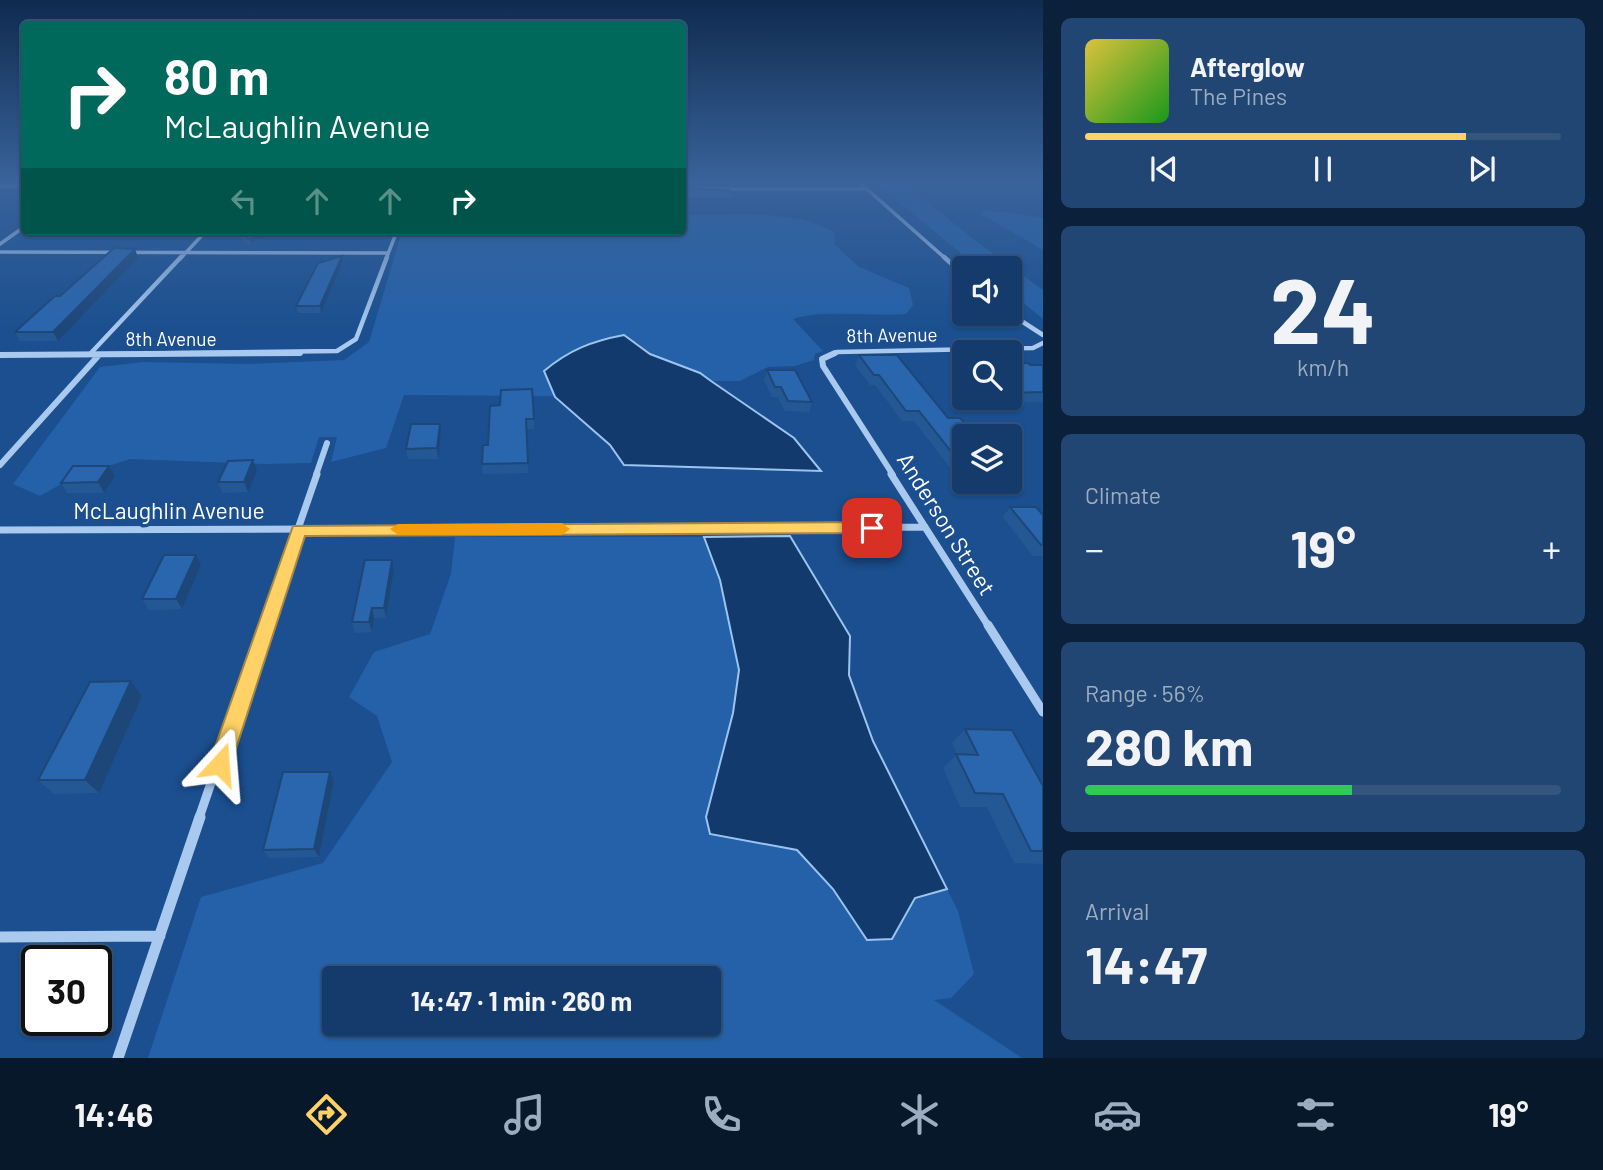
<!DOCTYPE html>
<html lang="en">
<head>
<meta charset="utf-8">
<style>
  :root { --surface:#143b6b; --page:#214673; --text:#f1f3f6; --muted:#9dadc1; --line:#33557e; --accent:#ffd166 }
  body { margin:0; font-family:Barlow,sans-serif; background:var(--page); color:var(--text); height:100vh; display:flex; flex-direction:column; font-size:26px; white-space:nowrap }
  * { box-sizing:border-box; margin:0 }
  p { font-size:23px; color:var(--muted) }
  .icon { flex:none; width:38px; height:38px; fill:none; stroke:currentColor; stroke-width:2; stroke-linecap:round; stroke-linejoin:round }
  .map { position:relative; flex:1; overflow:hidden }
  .panel { display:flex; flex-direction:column; gap:18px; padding:18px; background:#0b203b; width:560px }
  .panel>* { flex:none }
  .banner { position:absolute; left:21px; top:21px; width:665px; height:214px; border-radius:7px; box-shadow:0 2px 5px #0004,0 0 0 2px var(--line); background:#00695c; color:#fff; overflow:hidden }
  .controls { position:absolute; left:952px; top:256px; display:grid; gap:14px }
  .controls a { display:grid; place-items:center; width:70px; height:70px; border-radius:7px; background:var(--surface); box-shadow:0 2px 5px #0004,0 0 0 2px var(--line); font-size:35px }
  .speed { position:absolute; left:21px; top:945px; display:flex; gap:14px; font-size:35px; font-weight:700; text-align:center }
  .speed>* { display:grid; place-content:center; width:91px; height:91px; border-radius:50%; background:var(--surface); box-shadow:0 2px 5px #0004,0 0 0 2px var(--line); line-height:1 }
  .speed .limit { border:4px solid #111; border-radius:10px; background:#fff; color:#111 }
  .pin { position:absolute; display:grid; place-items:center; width:60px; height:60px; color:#fff; margin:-30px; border-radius:14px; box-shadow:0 4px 10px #0006 }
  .me { position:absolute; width:77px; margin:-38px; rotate:19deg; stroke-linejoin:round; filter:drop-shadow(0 0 5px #0008) }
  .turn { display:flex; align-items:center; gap:24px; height:147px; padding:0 28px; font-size:32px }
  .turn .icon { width:91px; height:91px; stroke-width:2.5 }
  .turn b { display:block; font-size:49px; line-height:60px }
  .lanes { display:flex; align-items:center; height:66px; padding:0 28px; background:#0003; justify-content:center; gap:35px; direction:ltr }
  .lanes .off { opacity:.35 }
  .big { font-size:52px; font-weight:700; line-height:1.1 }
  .panel .tile { flex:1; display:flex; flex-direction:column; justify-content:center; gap:10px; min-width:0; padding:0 24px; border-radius:10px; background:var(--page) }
  .panel .dial { align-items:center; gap:0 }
  .dial b { font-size:91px; line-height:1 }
  .song { display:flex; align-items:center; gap:21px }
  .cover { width:84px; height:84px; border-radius:10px; background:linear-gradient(135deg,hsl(50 70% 55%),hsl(120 70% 35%)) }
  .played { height:7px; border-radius:4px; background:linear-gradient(90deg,var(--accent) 80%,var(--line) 80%) }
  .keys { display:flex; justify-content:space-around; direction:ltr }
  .heat { display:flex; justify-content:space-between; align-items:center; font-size:38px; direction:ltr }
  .charge { height:10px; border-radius:5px; background:linear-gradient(90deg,#34c759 56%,var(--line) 0) }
  .trip { position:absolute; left:322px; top:966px; width:399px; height:70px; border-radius:7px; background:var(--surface); box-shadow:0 2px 5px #0004,0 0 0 2px var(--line); font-weight:700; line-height:70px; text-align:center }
  .menu { display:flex; height:112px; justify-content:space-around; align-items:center; background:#08182b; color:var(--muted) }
  .menu .icon { width:49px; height:49px }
  .menu .selected { color:var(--accent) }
  .menu b { font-size:32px; color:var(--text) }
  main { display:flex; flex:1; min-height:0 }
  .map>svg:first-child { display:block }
  .green { fill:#2461a8; fill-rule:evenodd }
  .water { fill:#123a6d; stroke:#9cc4f0; stroke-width:2 }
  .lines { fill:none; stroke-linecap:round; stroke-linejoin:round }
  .street-far5 { stroke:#a9c9ee; stroke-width:3.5 }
  .street-far4 { stroke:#a9c9ee; stroke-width:4.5 }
  .street-far3 { stroke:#a9c9ee; stroke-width:6 }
  .street-far2 { stroke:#a9c9ee; stroke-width:7 }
  .street-far1 { stroke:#a9c9ee; stroke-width:9 }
  .street { stroke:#a9c9ee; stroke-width:11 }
  .wall { fill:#245895 }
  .shaded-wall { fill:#1d4779 }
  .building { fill:#2a66ad; stroke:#1d4779; stroke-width:2 }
  .route { fill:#ffd166; stroke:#a68842; stroke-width:2 }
  .slow { fill:#f59e0b }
  .labels { text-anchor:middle; stroke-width:7; stroke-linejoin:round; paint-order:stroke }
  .far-street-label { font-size:19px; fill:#fff; stroke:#1b4f8f }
  .street-label { font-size:23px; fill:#fff; stroke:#1b4f8f }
</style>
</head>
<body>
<main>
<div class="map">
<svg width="1043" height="1058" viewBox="0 0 1043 1058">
  <rect width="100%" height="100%" fill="#1b4f8f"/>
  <!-- green -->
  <path class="green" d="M874 182H902L977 242 1043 290V319L1010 292V268H979Z
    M987 210 1043 218V250L981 214Z
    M683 215C728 217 795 208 834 232L835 245 859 267 909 288 913 305 906 314C872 317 823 309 793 319L823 351 815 354 814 360 795 366 768 367 740 381H711L700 373 650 354 636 342 544 371 554 396 404 395 386 448 331 462 337 437H319L311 463 264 464 130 459 72 478 40 496 13 484 100 367 143 362 250 364 344 360 369 342 402 231H682Z
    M455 537H704L720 580 739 670 733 713 722 751 710 834 797 850 832 889 892 939 915 898 947 889 958 911 974 974 951 998 934 1000 1022 1058H148L201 897 323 863 392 762 377 716 349 697 374 652 430 634 451 574ZM334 978H709V1024H334Z"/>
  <!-- water -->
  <path class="water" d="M624 335 650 354 700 373 711 381 794 438 821 471 624 465 610 445 555 397 544 371C569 350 592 341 624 335Z
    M790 536 850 636 849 675 873 741 947 889 915 898 892 939 867 940 833 889 797 850 710 834 706 817 733 713 739 670 720 580 704 537Z"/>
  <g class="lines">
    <!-- street-far5 -->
    <path class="street-far5" d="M859 182 946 259
      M0 186H24
      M682 189H867
      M0 244 24 227
      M0 252 387 253
      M180 259 206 231
      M386 259 397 231"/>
    <!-- street-far4 -->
    <path class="street-far4" d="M944 257 964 275
      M1009 313 1043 335
      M90 354 181 257
      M34 355 337 351 356 339 387 257
      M831 355 837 352 1033 348 1043 343"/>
    <!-- street-far3 -->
    <path class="street-far3" d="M835 353 822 359 823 366 893 475
      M0 355 300 353
      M0 465 99 355
      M316 475 327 443"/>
    <!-- street-far2 -->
    <path class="street-far2" d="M891 474 989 627
      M0 530 925 527
      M264 627 317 474"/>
    <!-- street-far1 -->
    <path class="street-far1" d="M988 625 1043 712
      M199 818 265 625"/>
    <!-- street -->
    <path class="street" d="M0 937 160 936
      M118 1058 200 817"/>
  </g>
  <!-- wall -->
  <path class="wall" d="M682 182H722V185H682Z
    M682 188 736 199 735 203H684L682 201Z
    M234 231H279L278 233 256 239 251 246 235 234Z
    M344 231H362L361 232H344Z
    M135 249 138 258 58 341H20L15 332 60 296Z
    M343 262 321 313H298L296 306Z
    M859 355 948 418 964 436V474H955L914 421H902L875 385H870L855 365Z
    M1010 363 1030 365H1043V402L988 403 982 397H1010Z
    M964 365V378L960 373Z
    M767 370 812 402 809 412 785 411 778 397H772L764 380Z
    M490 406 534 419V429H527L528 473 483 474 482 464 488 445Z
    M440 424 441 434 438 459H408L406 449Z
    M257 471 248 492 222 493 218 482Z
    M115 476 104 493H67L61 483Z
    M1010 507 1043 515V556H1033L1003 517Z
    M392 560 394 570 386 618H374L372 632 355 633 352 622Z
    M201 565 182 609 149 610 142 599Z
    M131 681 142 696 99 793 54 794 38 780Z
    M965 729 1043 786V864L1014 863 987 807H960L943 768 957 754 952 743Z
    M330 772 334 781 319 857 269 858 263 850Z"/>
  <!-- shaded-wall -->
  <path class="shaded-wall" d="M262 231H279L278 233 256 239 251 246 250 240 254 233Z
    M135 249 138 258 58 341 53 332Z
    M342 256 343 262 321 313 320 306Z
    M440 424 441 434 438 459 437 448Z
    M253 460 257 471 248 492 244 482Z
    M109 466 115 476 104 493 98 482Z
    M196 555 201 565 182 609 176 599Z
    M392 560 394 570 386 618 384 608Z
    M372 608 374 618 372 632 369 622Z
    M131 681 142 696 99 793 85 780Z
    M330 772 334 781 319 857 314 849Z"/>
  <!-- building -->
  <path class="building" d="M682 188 729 190 736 199H684L682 196Z
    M238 231H262L254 233 250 240Z
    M114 248 135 249 53 332H15L55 296H60Z
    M342 256 320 306H296L318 263Z
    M859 355H897L948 418H960L976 436H964V464H961L919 411H906L879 375H874Z
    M1010 363H1028L1030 365H1043V392L1010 393Z
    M767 370H795L812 402 788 401 781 387H775Z
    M532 389 534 419H526L528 463 482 464 483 445H488L490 406 500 405 501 390Z
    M411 424H440L437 448 406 449Z
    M253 460 244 482H218L228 461Z
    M73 466H109L98 482 61 483Z
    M1010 507H1036L1043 515V545H1041Z
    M164 555H196L176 599H142Z
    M365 560H392L384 608H372L369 622H352Z
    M131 681 85 780H38L90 682Z
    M965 729 1012 730 1043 786V851H1031L1003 794 975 793 956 754 978 755Z
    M283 772H330L314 849 263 850Z"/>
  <!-- sky -->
  <linearGradient id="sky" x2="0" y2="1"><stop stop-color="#0f2b4f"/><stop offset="0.55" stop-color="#39639b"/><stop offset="1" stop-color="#39639b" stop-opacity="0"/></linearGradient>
  <rect width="1043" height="330" fill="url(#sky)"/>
  <!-- route -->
  <path class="route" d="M872 522 879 528 872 533 305 536 231 764 228 771 220 774 213 771 209 764 293 526Z"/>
  <!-- slow -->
  <path class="slow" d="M562 523 570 529 562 535H398L390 529 398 524Z"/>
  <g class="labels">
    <!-- far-street labels -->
    <g class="far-street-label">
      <text transform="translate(892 335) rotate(-1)" y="7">8th Avenue</text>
      <text x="171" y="346">8th Avenue</text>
    </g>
    <!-- street labels -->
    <g class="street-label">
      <text x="169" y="519">McLaughlin Avenue</text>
      <text transform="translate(946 524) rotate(58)" y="8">Anderson Street</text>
    </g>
  </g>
</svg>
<div class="controls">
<a><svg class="icon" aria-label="sound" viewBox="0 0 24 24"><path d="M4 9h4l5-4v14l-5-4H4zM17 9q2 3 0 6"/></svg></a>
<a><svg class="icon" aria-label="search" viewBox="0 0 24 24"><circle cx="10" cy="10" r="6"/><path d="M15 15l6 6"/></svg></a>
<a><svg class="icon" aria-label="layers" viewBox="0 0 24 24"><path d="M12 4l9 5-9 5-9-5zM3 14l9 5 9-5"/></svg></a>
</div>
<div class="speed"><div class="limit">30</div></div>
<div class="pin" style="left:872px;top:528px;background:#d93025"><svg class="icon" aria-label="arrive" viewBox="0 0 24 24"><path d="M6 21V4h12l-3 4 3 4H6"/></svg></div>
<svg class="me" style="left:220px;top:764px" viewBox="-20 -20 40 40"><path d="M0-17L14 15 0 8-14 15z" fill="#ffd166" stroke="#fff" stroke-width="4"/></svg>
<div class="trip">14:47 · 1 min · 260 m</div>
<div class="banner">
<div class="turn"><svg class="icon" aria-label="right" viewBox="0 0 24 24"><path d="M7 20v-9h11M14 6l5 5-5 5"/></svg><div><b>80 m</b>McLaughlin Avenue</div></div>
<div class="lanes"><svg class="icon off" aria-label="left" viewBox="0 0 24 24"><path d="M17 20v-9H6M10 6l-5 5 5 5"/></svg><svg class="icon off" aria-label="ahead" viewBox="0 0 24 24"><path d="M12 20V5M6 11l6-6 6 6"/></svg><svg class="icon off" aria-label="ahead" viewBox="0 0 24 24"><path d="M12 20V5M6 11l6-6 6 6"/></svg><svg class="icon" aria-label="right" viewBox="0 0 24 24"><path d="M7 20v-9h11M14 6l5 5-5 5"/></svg></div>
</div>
</div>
<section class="panel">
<div class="tile">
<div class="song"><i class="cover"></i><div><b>Afterglow</b><p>The Pines</p></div></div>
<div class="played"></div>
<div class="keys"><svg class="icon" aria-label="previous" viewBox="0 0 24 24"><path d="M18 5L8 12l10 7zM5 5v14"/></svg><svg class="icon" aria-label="pause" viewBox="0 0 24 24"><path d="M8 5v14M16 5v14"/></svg><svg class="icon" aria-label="next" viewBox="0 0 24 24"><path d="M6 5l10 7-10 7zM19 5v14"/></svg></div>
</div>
<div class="tile dial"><b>24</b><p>km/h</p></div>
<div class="tile"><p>Climate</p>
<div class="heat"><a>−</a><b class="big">19°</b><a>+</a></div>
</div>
<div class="tile"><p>Range · 56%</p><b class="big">280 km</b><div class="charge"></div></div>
<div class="tile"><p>Arrival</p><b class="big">14:47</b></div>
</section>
</main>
<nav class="menu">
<b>14:46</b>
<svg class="icon selected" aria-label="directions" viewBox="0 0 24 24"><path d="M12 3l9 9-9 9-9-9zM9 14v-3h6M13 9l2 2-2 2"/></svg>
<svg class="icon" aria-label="music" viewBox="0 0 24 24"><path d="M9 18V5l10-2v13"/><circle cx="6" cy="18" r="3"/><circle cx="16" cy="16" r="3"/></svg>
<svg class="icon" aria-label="phone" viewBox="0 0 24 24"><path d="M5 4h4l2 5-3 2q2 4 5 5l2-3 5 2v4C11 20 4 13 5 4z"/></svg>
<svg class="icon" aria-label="climate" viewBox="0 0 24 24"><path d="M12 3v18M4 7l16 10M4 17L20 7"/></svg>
<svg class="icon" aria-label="car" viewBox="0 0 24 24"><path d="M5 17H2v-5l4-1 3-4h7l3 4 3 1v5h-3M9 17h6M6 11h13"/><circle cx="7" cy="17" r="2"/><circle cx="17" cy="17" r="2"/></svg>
<svg class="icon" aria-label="filters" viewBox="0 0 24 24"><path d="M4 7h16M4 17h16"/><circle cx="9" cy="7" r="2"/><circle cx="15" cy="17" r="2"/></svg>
<b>19°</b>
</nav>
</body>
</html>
